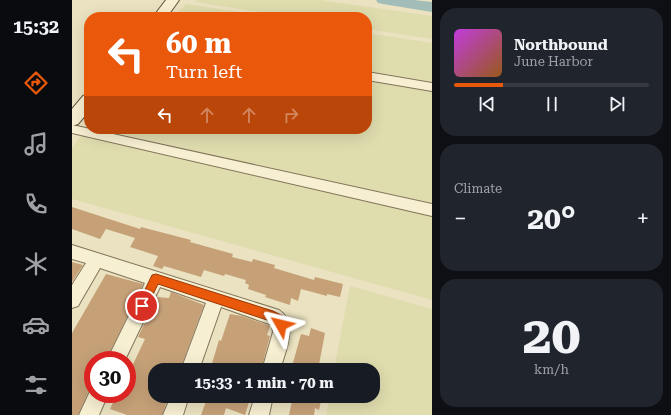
<!DOCTYPE html>
<html lang="en">
<head>
<meta charset="utf-8">
<style>
  :root { --surface:#171b24; --page:#20242c; --text:#f1f3f6; --muted:#9ea1a6; --line:#363941; --accent:#ea580c }
  body { margin:0; font-family:"Roboto Serif",serif; background:var(--page); color:var(--text); height:100vh; display:flex; flex-direction:column; font-size:15px; white-space:nowrap }
  * { box-sizing:border-box; margin:0 }
  p { font-size:13px; color:var(--muted) }
  .icon { flex:none; width:22px; height:22px; fill:none; stroke:currentColor; stroke-width:2; stroke-linecap:round; stroke-linejoin:round }
  .map { position:relative; flex:1; overflow:hidden }
  .side { display:flex; flex-direction:column; gap:8px; padding:8px; background:#0d0f14; width:239px }
  .side>* { flex:none }
  .banner { position:absolute; left:12px; top:12px; width:288px; height:122px; border-radius:16px; box-shadow:0 4px 16px #0002; background:#ea580c; color:#fff; overflow:hidden }
  .speed { position:absolute; left:12px; top:351px; display:flex; gap:8px; font-size:20px; font-weight:700; text-align:center }
  .speed>* { display:grid; place-content:center; width:52px; height:52px; border-radius:50%; background:var(--surface); box-shadow:0 4px 16px #0002; line-height:1 }
  .speed .limit { border:6px solid #d22; background:#fff; color:#111 }
  .pin { position:absolute; display:grid; place-items:center; width:34px; height:34px; color:#fff; margin:-17px; border:2px solid #fff; border-radius:50%; box-shadow:0 1px 4px #0007 }
  .me { position:absolute; width:44px; margin:-22px; rotate:307deg; stroke-linejoin:round; filter:drop-shadow(0 0 3px #0008) }
  .turn { display:flex; align-items:center; gap:14px; height:84px; padding:0 16px; font-size:18px }
  .turn .icon { width:52px; height:52px; stroke-width:2.5 }
  .turn b { display:block; font-size:28px; line-height:34px }
  .lanes { display:flex; align-items:center; height:38px; padding:0 16px; background:#0003; justify-content:center; gap:20px; direction:ltr }
  .lanes .off { opacity:.35 }
  .big { font-size:30px; font-weight:700; line-height:1.1 }
  .side .widget { flex:1; display:flex; flex-direction:column; justify-content:center; gap:6px; min-width:0; padding:0 14px; border-radius:16px; background:var(--page) }
  .side .dial { align-items:center; gap:0 }
  .dial b { font-size:52px; line-height:1 }
  .song { display:flex; align-items:center; gap:12px }
  .cover { width:48px; height:48px; border-radius:6px; background:linear-gradient(135deg,hsl(290 70% 55%),hsl(30 70% 35%)) }
  .played { height:4px; border-radius:2px; background:linear-gradient(90deg,var(--accent) 25%,var(--line) 25%) }
  .keys { display:flex; justify-content:space-around; direction:ltr }
  .heat { display:flex; justify-content:space-between; align-items:center; font-size:22px; direction:ltr }
  .trip { position:absolute; left:76px; top:363px; width:232px; height:40px; border-radius:16px; background:var(--surface); box-shadow:0 4px 16px #0002; font-weight:700; line-height:40px; text-align:center }
  main { display:flex; flex:1; min-height:0 }
  .tabs { display:flex; flex-direction:column; width:72px; justify-content:space-around; align-items:center; background:#090b0e; color:var(--muted) }
  .tabs .icon { width:28px; height:28px }
  .tabs .active { color:var(--accent) }
  .tabs b { font-size:18px; color:var(--text) }
  .map>svg:first-child { display:block }
  .farmland { fill:#dfdcae }
  .lines { fill:none; stroke-linecap:round; stroke-linejoin:round }
  .river { fill:#a2bcb8; fill-rule:evenodd }
  .building { fill:#c6a178 }
  .street-casing { stroke:#827359; stroke-width:2 }
  .secondary-casing { stroke:#63543c; stroke-width:2 }
  .street { fill:#f6efd2; fill-rule:evenodd }
  .secondary { fill:#f6efd2; fill-rule:evenodd }
  .route { fill:#ea580c; stroke:#983908 }
</style>
</head>
<body>
<main>
<nav class="tabs">
<b>15:32</b>
<svg class="icon active" aria-label="directions" viewBox="0 0 24 24"><path d="M12 3l9 9-9 9-9-9zM9 14v-3h6M13 9l2 2-2 2"/></svg>
<svg class="icon" aria-label="music" viewBox="0 0 24 24"><path d="M9 18V5l10-2v13"/><circle cx="6" cy="18" r="3"/><circle cx="16" cy="16" r="3"/></svg>
<svg class="icon" aria-label="phone" viewBox="0 0 24 24"><path d="M5 4h4l2 5-3 2q2 4 5 5l2-3 5 2v4C11 20 4 13 5 4z"/></svg>
<svg class="icon" aria-label="climate" viewBox="0 0 24 24"><path d="M12 3v18M4 7l16 10M4 17L20 7"/></svg>
<svg class="icon" aria-label="car" viewBox="0 0 24 24"><path d="M5 17H2v-5l4-1 3-4h7l3 4 3 1v5h-3M9 17h6M6 11h13"/><circle cx="7" cy="17" r="2"/><circle cx="17" cy="17" r="2"/></svg>
<svg class="icon" aria-label="filters" viewBox="0 0 24 24"><path d="M4 7h16M4 17h16"/><circle cx="9" cy="7" r="2"/><circle cx="15" cy="17" r="2"/></svg>
</nav>
<div class="map">
<svg width="360" height="415" viewBox="0 0 360 415">
  <rect width="100%" height="100%" fill="#eae2c0"/>
  <!-- farmland -->
  <path class="farmland" d="M125 0H248L360 16V39L295 29V17H219L124 2Z
    M114 4 198 17H102Z
    M295 33 360 43V82L295 71Z
    M295 79 360 91V204L26 129H295Z
    M10 134 360 214V300L0 199V148Z
    M278 286 360 309V415H254L258 396H301V370H262Z"/>
  <g class="lines">
    <!-- river -->
    <path class="river" d="M304 0H342L360 2V12L311 4 306 3Z"/>
  </g>
  <!-- building -->
  <path class="building" d="M0 207 68 229 69 227 119 240 118 242 161 254 160 257 180 262 181 259 203 265 202 268 242 280 243 277 271 284 268 297 255 294V296L229 289 226 301 219 298 218 305 193 297 194 295 176 289 177 285 173 283 174 280 153 274 152 276 132 270 129 277 92 266 90 269 81 266 86 256 58 247 63 238 34 229 28 239 0 229Z
    M0 262 11 265 0 282Z
    M34 274 71 284 34 360H21V386H19L6 415H0V333Z
    M99 292 132 305 108 370H83V396H97L90 415H55L38 409 43 398 45 399 47 394H55V377L73 339 66 337 85 297 97 298Z
    M158 314 170 316 198 326 195 335 198 336 189 370H138L147 340 149 341Z
    M239 328 253 333 246 370H219L229 334 237 336Z
    M136 396H179L173 415 154 408 152 415H129Z
    M221 396H250L247 410 243 408 242 415H217Z"/>
  <g class="lines">
    <defs>
      <path id="street" d="M295 72 360 83V91L295 80Z
        M0 125 360 204V216L0 133Z
        M0 245 207 310C227 323 213 352 208 370H190L201 332 200 325 149 307 127 370H109L134 303 88 287 53 360H35L73 283 28 268 6 306 0 308V285L14 263 0 259Z
        M20 387 21 394H36L27 415H7Z
        M99 396H117L111 415H91Z
        M183 396H201L197 415H177Z"/>
      <path id="secondary" d="M94 0H107L95 17H81Z
        M17 94V111L6 124 0 126V109L11 96Z"/>
    </defs>
    <!-- street casing -->
    <use href="#street" class="street-casing"/>
    <!-- secondary casing -->
    <use href="#secondary" class="secondary-casing"/>
    <!-- street -->
    <use href="#street" class="street"/>
    <!-- secondary -->
    <use href="#secondary" class="secondary"/>
  </g>
  <!-- route -->
  <path class="route" d="M84 274 201 311 211 316 214 325 213 329 209 331 205 329 203 323 198 321 86 284 74 309 70 311 67 309 65 306 67 302 80 275Z"/>
</svg>
<div class="speed"><div class="limit">30</div></div>
<div class="pin" style="left:70px;top:306px;background:#d93025"><svg class="icon" aria-label="arrive" viewBox="0 0 24 24"><path d="M6 21V4h12l-3 4 3 4H6"/></svg></div>
<svg class="me" style="left:209px;top:325px" viewBox="-20 -20 40 40"><path d="M0-17L14 15 0 8-14 15z" fill="#ea580c" stroke="#fff" stroke-width="4"/></svg>
<div class="trip">15:33 · 1 min · 70 m</div>
<div class="banner">
<div class="turn"><svg class="icon" aria-label="left" viewBox="0 0 24 24"><path d="M17 20v-9H6M10 6l-5 5 5 5"/></svg><div><b>60 m</b>Turn left</div></div>
<div class="lanes"><svg class="icon" aria-label="left" viewBox="0 0 24 24"><path d="M17 20v-9H6M10 6l-5 5 5 5"/></svg><svg class="icon off" aria-label="ahead" viewBox="0 0 24 24"><path d="M12 20V5M6 11l6-6 6 6"/></svg><svg class="icon off" aria-label="ahead" viewBox="0 0 24 24"><path d="M12 20V5M6 11l6-6 6 6"/></svg><svg class="icon off" aria-label="right" viewBox="0 0 24 24"><path d="M7 20v-9h11M14 6l5 5-5 5"/></svg></div>
</div>
</div>
<section class="side">
<div class="widget">
<div class="song"><i class="cover"></i><div><b>Northbound</b><p>June Harbor</p></div></div>
<div class="played"></div>
<div class="keys"><svg class="icon" aria-label="previous" viewBox="0 0 24 24"><path d="M18 5L8 12l10 7zM5 5v14"/></svg><svg class="icon" aria-label="pause" viewBox="0 0 24 24"><path d="M8 5v14M16 5v14"/></svg><svg class="icon" aria-label="next" viewBox="0 0 24 24"><path d="M6 5l10 7-10 7zM19 5v14"/></svg></div>
</div>
<div class="widget"><p>Climate</p>
<div class="heat"><a>−</a><b class="big">20°</b><a>+</a></div>
</div>
<div class="widget dial"><b>20</b><p>km/h</p></div>
</section>
</main>
</body>
</html>
